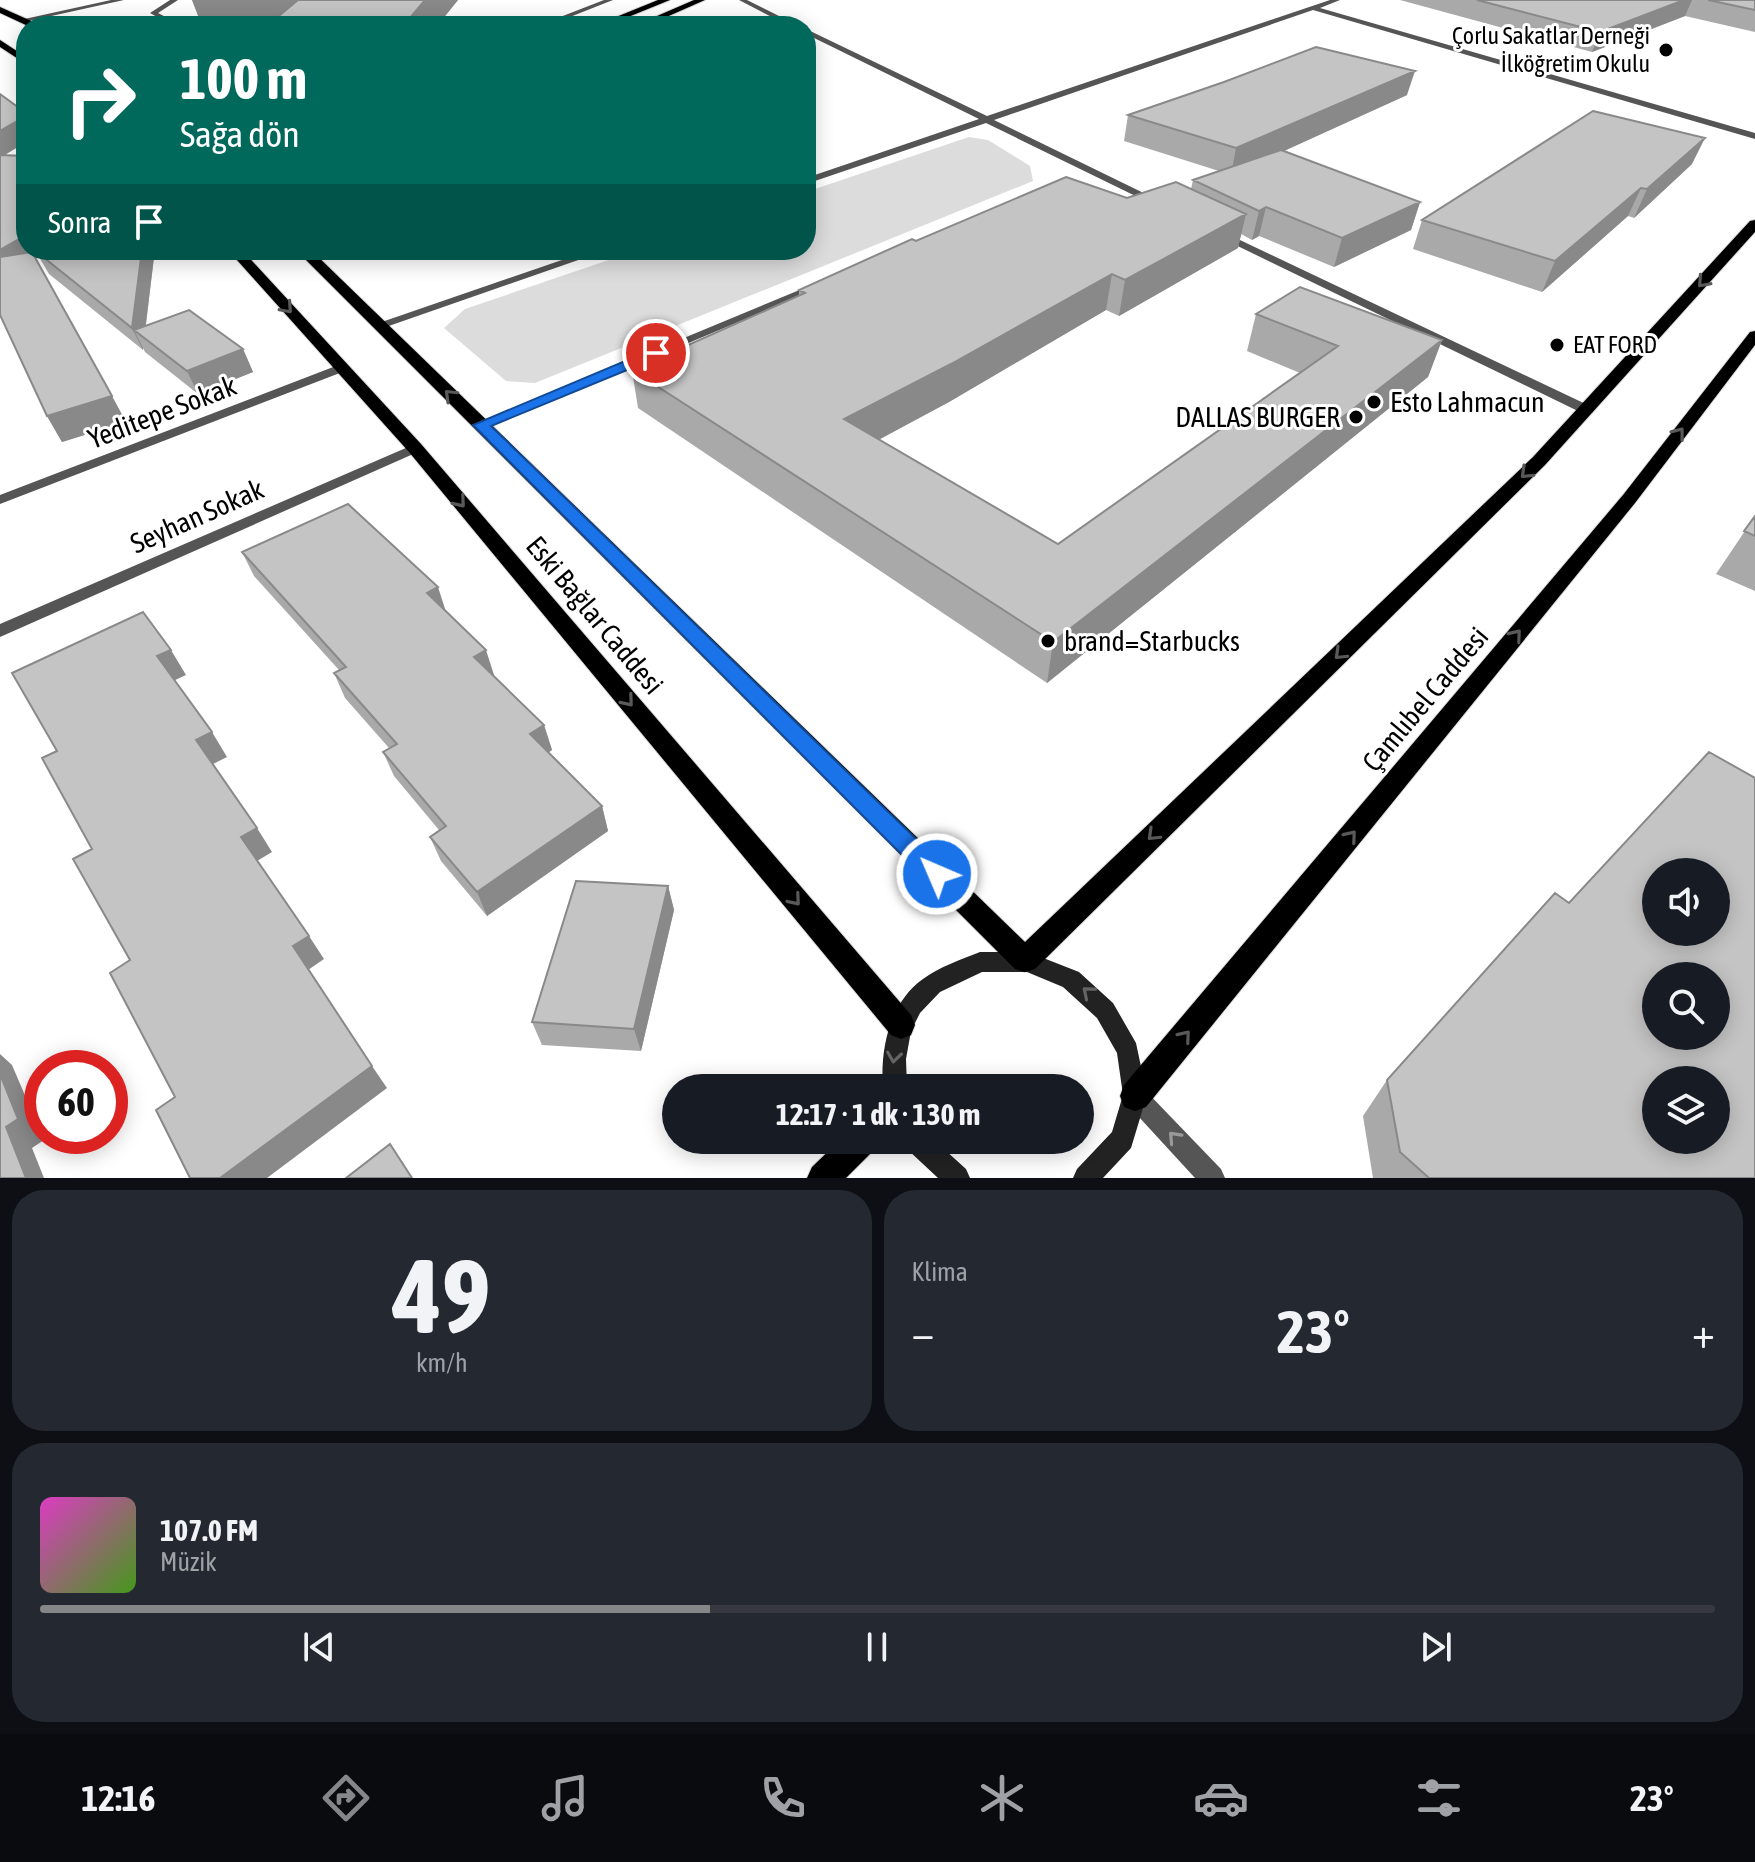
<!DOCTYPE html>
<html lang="tr">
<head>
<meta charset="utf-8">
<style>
  :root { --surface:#171b24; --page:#242831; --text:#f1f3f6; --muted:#9ea1a6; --line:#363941; --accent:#858687 }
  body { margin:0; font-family:"Asap Condensed",sans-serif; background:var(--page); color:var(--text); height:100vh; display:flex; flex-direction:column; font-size:30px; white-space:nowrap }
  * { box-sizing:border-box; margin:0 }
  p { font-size:26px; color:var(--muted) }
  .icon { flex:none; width:44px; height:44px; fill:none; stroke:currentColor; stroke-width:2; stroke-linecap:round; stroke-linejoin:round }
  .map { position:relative; height:1178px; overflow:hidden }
  .panel { display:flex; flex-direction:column; gap:12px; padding:12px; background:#0d0f14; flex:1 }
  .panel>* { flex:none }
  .hud { position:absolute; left:16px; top:16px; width:800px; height:244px; border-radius:32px; box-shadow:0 4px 20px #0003; background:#00695c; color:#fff; overflow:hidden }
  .controls { position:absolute; left:1642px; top:858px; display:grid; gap:16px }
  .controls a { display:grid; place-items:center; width:88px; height:88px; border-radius:50%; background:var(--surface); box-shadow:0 4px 20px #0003; font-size:40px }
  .speed { position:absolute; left:24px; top:1050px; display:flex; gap:16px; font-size:40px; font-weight:700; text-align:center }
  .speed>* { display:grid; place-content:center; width:104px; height:104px; border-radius:50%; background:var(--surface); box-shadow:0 4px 20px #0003; line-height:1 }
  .speed .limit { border:12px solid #d22; background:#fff; color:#111 }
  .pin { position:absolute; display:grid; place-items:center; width:68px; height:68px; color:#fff; margin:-34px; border:4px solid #fff; border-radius:50%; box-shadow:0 2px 8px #0007 }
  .me { position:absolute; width:88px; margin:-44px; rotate:315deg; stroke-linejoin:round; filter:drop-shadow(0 0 6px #0008) }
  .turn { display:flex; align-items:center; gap:28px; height:168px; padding:0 32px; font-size:36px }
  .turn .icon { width:104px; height:104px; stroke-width:2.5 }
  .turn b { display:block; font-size:56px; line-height:68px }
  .then { display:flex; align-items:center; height:76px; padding:0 32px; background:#0003; gap:16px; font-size:30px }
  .big { font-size:60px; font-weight:700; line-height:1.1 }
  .panel .tile { flex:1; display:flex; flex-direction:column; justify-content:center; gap:12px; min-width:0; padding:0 28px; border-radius:32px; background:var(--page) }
  .panel .dial { align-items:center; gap:0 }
  .dial b { font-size:104px; line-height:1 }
  .song { display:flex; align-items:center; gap:24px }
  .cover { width:96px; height:96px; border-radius:12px; background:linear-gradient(135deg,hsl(310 70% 55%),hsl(100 70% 35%)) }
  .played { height:8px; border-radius:4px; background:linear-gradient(90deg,var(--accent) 40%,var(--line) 40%) }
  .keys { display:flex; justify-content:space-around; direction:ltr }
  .heat { display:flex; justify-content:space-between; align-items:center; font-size:44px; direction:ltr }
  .panel .tiles { flex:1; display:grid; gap:12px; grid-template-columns:1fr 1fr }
  .tile:last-child { grid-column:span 2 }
  .trip { position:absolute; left:662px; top:1074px; width:432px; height:80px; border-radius:40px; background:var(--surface); box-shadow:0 4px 20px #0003; font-weight:700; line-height:80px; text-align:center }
  .tabs { display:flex; height:128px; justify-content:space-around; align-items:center; background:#090b0e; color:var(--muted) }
  .tabs .icon { width:56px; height:56px }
  .tabs .active { color:var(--accent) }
  .tabs b { font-size:36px; color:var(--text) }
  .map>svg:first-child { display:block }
  .green { fill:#dcdcdc }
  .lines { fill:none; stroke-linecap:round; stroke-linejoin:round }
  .primary-casing { stroke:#dbdbdb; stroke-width:2 }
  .minor { fill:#555; fill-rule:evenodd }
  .tertiary { fill:#555; fill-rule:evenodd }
  .secondary { fill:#222; fill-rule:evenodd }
  .primary { fill:#000; fill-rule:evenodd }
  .wall { fill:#a9a9a9 }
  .shaded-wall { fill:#898989 }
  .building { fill:#c4c4c4; stroke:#898989; stroke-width:2; fill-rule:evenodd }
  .oneway { stroke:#595959 }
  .oneway2 { stroke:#646464 }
  .oneway3 { stroke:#999 }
  .route { fill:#1a73e8; stroke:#114b97; stroke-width:2 }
  .poi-dot { fill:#000; stroke:#fff; stroke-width:3 }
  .labels { text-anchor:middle; stroke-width:6; stroke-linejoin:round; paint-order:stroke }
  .far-poi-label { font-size:24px; fill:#000; stroke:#fff; text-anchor:end }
  .poi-label { font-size:28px; fill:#000; stroke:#fff; text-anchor:start }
  .street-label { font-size:28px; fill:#000; stroke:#fff }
</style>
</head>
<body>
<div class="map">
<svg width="1755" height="1178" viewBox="0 0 1755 1178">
  <rect width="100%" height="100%" fill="#fff"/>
  <!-- green -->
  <path class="green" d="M969 137 988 140 1030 166 1033 181 535 383 506 381 444 328 465 309 638 250H806V192Z"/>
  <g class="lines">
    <defs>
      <path id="primary" d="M658 0H670L606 26H594Z
        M694 0H705L646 26H634Z
        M0 7 38 24 39 26H28L0 13Z
        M0 40 26 57V64L0 47Z
        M1755 220V232L1545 465 1035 969 1025 972 1015 969 296 250H311L1025 942 1533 457 1750 221Z
        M228 250H242L421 444 911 1015 915 1025 911 1035 901 1039 891 1035 409 452Z
        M1755 331V345L1635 503 1146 1107 1135 1111 1124 1107 1120 1096 1124 1085 1623 495 1750 332Z
        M840 1140H877L873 1151 846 1178H807L812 1167Z"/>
    </defs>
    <!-- primary casing -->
    <use href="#primary" class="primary-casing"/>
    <!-- minor -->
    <path class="minor" d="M111 0H124L24 22 20 20Z
      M170 0H178L158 13 183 26H173L150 13Z
      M604 0H613L547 26H537Z
      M739 0H747L799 26H789Z
      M1330 0H1340L1320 8 1755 133V139L1313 10 994 120 1160 201V205H1154L986 123 806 184V178L979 119 806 34V29L987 116Z
      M1221 231 1592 407 1594 410 1592 413H1582L1217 236 1216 234Z
      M591 250H607L383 328H375L373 325Z
      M814 284 824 286 486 428 481 429 474 425Z
      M341 364 347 368 345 371 0 504V495Z
      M415 444 422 448 420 451 0 637V624Z"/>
    <!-- tertiary -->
    <path class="tertiary" d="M1135 1084 1143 1088 1221 1169 1225 1178H1195L1127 1104 1123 1096 1127 1088Z"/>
    <!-- secondary -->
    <path class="secondary" d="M980 952H1028L1079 972 1113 1003 1136 1043 1147 1095 1131 1148 1103 1178H1073L1077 1169 1112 1132 1123 1095 1117 1053 1097 1018 1063 987 1027 972H982L940 992 920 1013 911 1031 906 1059 907 1088H883C880 1050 889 1003 923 979 939 967 962 959 980 952Z
      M904 1140H934L966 1169 970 1178H938L907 1149Z"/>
    <!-- primary -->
    <use href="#primary" class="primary"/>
  </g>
  <!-- wall -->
  <path class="wall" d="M192 0H458L437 26H276L274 20 276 18 206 24 204 18H199Z
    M1400 0H1755V32L1685 16 1592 52Z
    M1407 95 1284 151 1420 202 1411 230 1334 267 1259 236 1252 240 1241 234 1238 248 1119 316 1106 310 949 402 879 439 1058 544 1300 373 1247 351 1256 314 1442 340 1428 377 1047 683 638 408 632 370 799 296V290L916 241 1127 198 1191 189 1193 180 1219 171 1124 141 1128 115Z
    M5 155 26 250H50L48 252 59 250H150L154 257 146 325 243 349 253 372 198 394 145 352 143 348V350L49 274 39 257 36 259 126 422 62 442 47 416Z
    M1692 164 1634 218 1628 216 1542 292 1413 249 1422 220Z
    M1755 516V591L1716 574Z
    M242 552 446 612 494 675 493 676 544 725 552 750 548 753 602 806 608 831 487 916 441 861 430 837 439 830 394 776 383 752 389 748 345 698 334 673 339 670 254 576Z
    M668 886 674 910 641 1051 542 1045 532 1022Z
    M1569 903 1755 1178H1373L1363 1116 1387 1080Z"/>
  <!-- shaded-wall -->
  <path class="shaded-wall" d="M192 0H322L326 14 206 24 204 18H199Z
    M425 0H458L437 26H412L410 18Z
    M1684 0H1692L1685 16 1592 52 1600 32Z
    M1415 71 1407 95 1231 175 1236 148Z
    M26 116V142L0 158V131Z
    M1705 138 1692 164 1634 218 1647 189Z
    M1641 188 1628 216 1542 292 1555 261Z
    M1420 202 1411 230 1334 267 1342 238Z
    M1266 207 1259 236 1252 240 1259 211Z
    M1246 214 1238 248 1119 316 1125 280Z
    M26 235V250H50L41 256 38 253 39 257 0 281V250Z
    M142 250H150L154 257 144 338 134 330 143 348V350L132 328Z
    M375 250H434L377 256Z
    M1112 274 1106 310 949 402 845 458 844 419Z
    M1442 340 1428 377 1047 683 1053 642Z
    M243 349 253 372 198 394 187 371Z
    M112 396 126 422 62 442 47 416Z
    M438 587 446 612 427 593Z
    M171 650 186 675 173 681 157 656Z
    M486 650 494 675 482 682 474 657Z
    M544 725 552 750 538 759 530 734Z
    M212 732 227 757 211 765 196 740Z
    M602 806 608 831 487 916 477 892Z
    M257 828 272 852 257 861 241 837Z
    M668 886 674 910 641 1051 634 1029Z
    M309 936 324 959 308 970 293 946Z
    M0 1054 12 1065 44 1140 32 1148 44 1178H26L6 1127 0 1074Z
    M372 1066 387 1088 267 1178H220Z"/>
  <!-- building -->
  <path class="building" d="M298 0H425L410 18 300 22 303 20H274Z
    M1477 0H1684L1600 32Z
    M1708 0H1755V10Z
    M1316 47 1415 71 1236 148 1128 115 1224 82Z
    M0 94 26 113V116L0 131Z
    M1593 111 1705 138 1647 189 1641 188 1555 261 1422 220Z
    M1281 150 1420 202 1342 238 1266 207 1259 211 1193 180Z
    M0 155 26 156V235L0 250Z
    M1066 177 1127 198 1176 182 1246 214 1125 280 1112 274 951 364 844 419 1058 544 1338 346 1256 314 1300 287 1442 340 1053 642 632 370 805 293 799 290 912 239 916 241Z
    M59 250H142L132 328 38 253Z
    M32 252 112 396 47 416 0 315V257Z
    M189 310 243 349 187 371 134 330Z
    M348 504 438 587 427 593 486 650 474 657 544 725 530 734 602 806 477 892 430 837 446 826 383 752 397 744 334 673 346 667 242 552Z
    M1755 516V536L1744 531Z
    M143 612 171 650 157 656 212 732 196 740 257 828 241 837 309 936 293 946 372 1066 220 1178H190L156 1110 175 1097 110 973 130 960 73 859 92 849 42 758 57 751 12 673Z
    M1709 752 1755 778V1178H1429L1400 1152 1387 1080 1555 893 1569 903ZM1656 872H1716V932H1656ZM1656 976H1716V1036H1656ZM1656 1080H1716V1140H1656Z
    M576 881 668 886 634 1029 532 1022Z
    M0 1074 18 1119 6 1127 26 1178H0Z
    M390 1144 412 1178H346Z"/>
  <!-- one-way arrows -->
  <defs><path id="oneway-chevron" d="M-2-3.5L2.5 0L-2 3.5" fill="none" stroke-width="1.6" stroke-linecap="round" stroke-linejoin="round" transform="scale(2)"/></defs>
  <g class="oneway">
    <use href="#oneway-chevron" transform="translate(1703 282) rotate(132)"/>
    <use href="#oneway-chevron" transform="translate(287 308) rotate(48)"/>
    <use href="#oneway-chevron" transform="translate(450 395) rotate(-136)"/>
    <use href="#oneway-chevron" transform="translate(1679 433) rotate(-52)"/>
    <use href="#oneway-chevron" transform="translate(1526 473) rotate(136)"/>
    <use href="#oneway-chevron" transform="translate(460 502) rotate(50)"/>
    <use href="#oneway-chevron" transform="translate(1516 635) rotate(-50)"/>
    <use href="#oneway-chevron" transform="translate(1340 654) rotate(136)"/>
    <use href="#oneway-chevron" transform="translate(628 701) rotate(50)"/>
    <use href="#oneway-chevron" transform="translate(1153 835) rotate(136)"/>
    <use href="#oneway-chevron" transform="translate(1351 836) rotate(-50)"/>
    <use href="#oneway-chevron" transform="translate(795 900) rotate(50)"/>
    <use href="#oneway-chevron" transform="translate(1185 1036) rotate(-50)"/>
  </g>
  <g class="oneway2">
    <use href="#oneway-chevron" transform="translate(1088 992) rotate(-140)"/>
    <use href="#oneway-chevron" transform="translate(894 1057) rotate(98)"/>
  </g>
  <use class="oneway3" href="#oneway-chevron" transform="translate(1174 1137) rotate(-133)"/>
  <!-- route -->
  <path class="route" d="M656 348 661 350V356L491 426 945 867 948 874 945 881 937 884 928 881 473 425Z"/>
  <!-- markers -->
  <g class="poi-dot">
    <circle cx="1666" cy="50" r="8"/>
    <circle cx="1557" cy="345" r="8"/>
    <circle cx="1374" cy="402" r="8"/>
    <circle cx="1356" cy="417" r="8"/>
    <circle cx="1048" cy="641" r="8"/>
  </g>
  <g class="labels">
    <!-- far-poi labels -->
    <g class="far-poi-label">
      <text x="1650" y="44">Çorlu Sakatlar Derneği<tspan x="1650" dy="28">İlköğretim Okulu</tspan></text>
      <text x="1573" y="353" text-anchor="start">EAT FORD</text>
    </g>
    <!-- poi labels -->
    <g class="poi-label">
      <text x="1390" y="412">Esto Lahmacun</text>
      <text x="1340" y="427" text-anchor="end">DALLAS BURGER</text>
      <text x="1064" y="651">brand=Starbucks</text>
    </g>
    <!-- street labels -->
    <g class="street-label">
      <text transform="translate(162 412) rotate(-21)" y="10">Yeditepe Sokak</text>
      <text transform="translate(197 516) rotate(-24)" y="10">Seyhan Sokak</text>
      <text transform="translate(595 615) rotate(50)" y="10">Eski Bağlar Caddesi</text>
      <text transform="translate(1425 699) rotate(-50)" y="10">Çamlıbel Caddesi</text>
    </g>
  </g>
</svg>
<div class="controls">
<a><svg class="icon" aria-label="sound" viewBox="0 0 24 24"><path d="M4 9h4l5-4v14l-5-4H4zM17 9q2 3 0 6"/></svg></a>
<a><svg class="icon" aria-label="search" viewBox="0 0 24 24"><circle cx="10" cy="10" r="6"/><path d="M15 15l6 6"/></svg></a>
<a><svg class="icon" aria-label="layers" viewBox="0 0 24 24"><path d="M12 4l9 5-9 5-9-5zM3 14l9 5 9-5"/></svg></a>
</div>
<div class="speed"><div class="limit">60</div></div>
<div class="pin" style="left:656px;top:353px;background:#d93025"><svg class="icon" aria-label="arrive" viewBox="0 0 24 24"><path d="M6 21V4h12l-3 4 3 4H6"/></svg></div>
<svg class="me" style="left:937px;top:874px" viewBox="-20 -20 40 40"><circle r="17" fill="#1a73e8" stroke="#fff" stroke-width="3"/><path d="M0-11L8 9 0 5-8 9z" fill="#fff"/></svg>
<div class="trip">12:17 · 1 dk · 130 m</div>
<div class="hud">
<div class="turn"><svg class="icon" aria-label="right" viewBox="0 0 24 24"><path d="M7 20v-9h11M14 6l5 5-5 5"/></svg><div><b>100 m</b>Sağa dön</div></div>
<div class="then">Sonra<svg class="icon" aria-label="arrive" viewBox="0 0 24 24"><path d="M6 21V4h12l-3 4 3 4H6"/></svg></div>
</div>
</div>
<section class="panel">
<div class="tiles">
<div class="tile dial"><b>49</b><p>km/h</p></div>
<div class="tile"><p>Klima</p>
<div class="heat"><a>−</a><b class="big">23°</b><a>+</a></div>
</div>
<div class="tile">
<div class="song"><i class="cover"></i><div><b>107.0 FM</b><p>Müzik</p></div></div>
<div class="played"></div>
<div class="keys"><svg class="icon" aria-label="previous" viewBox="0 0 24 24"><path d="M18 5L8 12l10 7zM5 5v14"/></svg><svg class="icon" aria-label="pause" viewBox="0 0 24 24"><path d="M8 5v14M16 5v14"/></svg><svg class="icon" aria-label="next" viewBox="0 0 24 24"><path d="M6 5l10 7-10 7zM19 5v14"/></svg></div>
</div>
</div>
</section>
<nav class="tabs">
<b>12:16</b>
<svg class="icon active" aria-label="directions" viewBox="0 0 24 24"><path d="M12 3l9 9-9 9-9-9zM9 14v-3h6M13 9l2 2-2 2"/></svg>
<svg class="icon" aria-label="music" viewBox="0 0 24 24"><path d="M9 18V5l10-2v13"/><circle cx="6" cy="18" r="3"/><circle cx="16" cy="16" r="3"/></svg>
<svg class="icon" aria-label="phone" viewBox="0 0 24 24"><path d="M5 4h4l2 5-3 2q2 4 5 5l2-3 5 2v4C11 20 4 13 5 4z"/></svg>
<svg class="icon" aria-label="climate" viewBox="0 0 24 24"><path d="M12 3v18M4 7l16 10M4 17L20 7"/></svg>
<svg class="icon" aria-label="car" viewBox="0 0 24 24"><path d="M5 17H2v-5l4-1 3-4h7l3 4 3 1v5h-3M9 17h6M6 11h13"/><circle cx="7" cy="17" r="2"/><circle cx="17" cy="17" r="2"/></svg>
<svg class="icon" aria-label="filters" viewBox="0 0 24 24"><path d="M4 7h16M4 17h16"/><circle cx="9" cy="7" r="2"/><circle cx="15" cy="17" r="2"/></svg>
<b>23°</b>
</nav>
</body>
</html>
